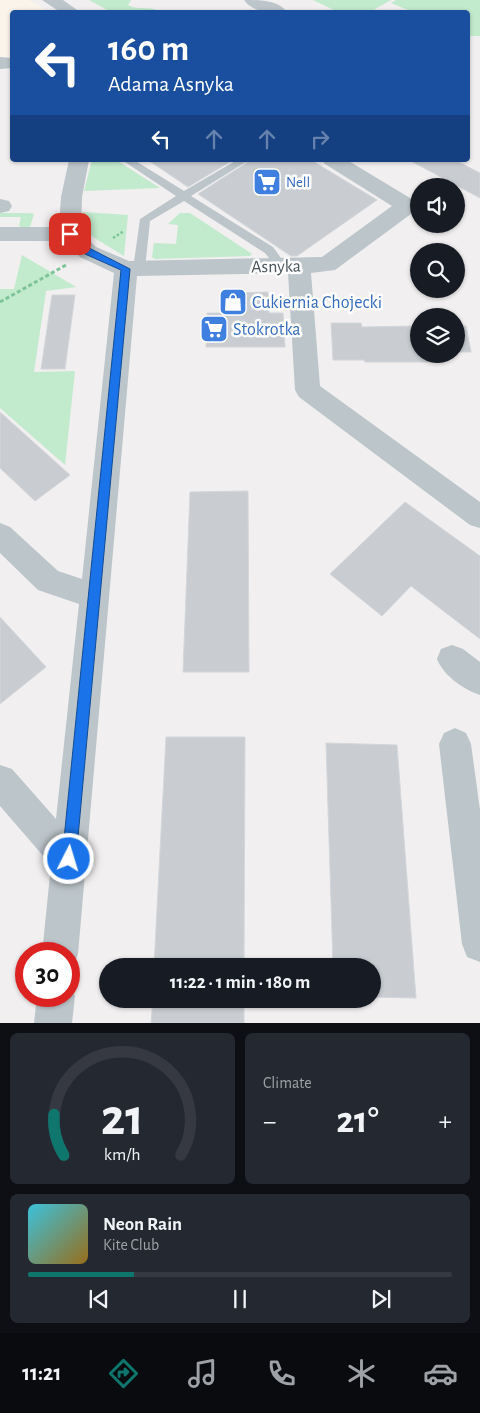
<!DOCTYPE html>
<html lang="en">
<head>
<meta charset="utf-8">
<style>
  :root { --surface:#171b24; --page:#242831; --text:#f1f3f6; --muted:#9ea1a6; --line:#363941; --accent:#0f766e }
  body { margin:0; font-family:"Alegreya Sans",sans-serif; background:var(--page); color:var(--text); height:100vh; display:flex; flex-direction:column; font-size:19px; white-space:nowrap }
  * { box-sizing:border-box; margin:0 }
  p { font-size:16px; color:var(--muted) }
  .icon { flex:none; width:28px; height:28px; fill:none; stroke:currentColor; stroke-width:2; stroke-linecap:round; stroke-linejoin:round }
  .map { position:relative; height:1023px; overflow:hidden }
  .side { display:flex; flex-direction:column; gap:10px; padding:10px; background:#0d0f14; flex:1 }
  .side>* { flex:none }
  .guide { position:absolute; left:10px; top:10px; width:460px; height:152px; border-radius:5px; box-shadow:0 1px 4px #0004; background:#1a4fa0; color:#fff; overflow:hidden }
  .controls { position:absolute; left:410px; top:178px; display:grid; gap:10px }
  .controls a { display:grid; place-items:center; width:55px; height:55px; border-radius:50%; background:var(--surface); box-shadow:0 1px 4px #0004; font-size:25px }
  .speed { position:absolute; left:15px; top:942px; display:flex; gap:10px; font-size:25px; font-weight:700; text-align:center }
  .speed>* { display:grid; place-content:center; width:65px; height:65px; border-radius:50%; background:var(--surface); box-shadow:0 1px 4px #0004; line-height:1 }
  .speed .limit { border:8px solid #d22; background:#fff; color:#111 }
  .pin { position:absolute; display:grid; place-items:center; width:42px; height:42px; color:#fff; margin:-21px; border-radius:10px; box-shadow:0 2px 8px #0006 }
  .me { position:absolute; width:55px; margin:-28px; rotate:5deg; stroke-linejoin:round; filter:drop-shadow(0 0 4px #0008) }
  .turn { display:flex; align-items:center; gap:18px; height:105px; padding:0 15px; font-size:22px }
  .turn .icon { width:65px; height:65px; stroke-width:2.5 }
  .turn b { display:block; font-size:35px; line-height:42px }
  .lanes { display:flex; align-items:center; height:48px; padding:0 15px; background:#0003; justify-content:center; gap:25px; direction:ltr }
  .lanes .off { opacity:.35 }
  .big { font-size:38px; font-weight:700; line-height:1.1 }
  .side .card { flex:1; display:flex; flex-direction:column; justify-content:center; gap:8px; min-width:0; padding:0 18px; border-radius:8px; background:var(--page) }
  .side .dial { align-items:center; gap:0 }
  .dial svg { height:130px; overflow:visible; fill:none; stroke:var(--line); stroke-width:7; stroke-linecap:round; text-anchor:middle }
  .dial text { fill:var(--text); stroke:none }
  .song { display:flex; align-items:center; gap:15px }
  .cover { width:60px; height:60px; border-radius:8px; background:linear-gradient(135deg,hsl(190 70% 55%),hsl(40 70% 35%)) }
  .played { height:5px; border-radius:2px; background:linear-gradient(90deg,var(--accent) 25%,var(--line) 25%) }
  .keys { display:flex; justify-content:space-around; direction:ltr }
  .heat { display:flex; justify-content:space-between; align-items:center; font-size:28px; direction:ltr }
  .side .tiles { flex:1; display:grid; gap:10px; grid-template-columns:1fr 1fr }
  .card:last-child { grid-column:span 2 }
  .trip { position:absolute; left:99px; top:958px; width:282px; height:50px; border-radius:25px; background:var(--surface); box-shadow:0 1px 4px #0004; font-weight:700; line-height:50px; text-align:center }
  .tabs { display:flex; height:80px; justify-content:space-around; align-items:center; background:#090b0e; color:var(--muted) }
  .tabs .icon { width:35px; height:35px }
  .tabs .on { color:var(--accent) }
  .tabs b { font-size:22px; color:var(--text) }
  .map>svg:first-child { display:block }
  .commercial { fill:#faf4ea }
  .green { fill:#c2eacd }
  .building { fill:#c9cdd1; stroke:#d3d6da }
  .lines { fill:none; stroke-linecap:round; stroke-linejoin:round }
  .path-far1 { stroke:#7dc599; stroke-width:2.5; stroke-dasharray:2.5 2; stroke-linecap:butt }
  .path { stroke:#7dc599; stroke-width:3; stroke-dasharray:4 2.5; stroke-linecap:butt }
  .lane { fill:#bcc5ca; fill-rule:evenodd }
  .street { fill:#bcc5ca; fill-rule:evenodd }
  .route { fill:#1a73e8; stroke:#114b97 }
  .labels { text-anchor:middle; stroke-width:5; stroke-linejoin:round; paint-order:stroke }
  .far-shop-label { font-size:15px; fill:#366cbe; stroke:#fff; text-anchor:start }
  .street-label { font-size:18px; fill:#49545a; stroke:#fff }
  .shop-label { font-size:18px; fill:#366cbe; stroke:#fff; text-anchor:start }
</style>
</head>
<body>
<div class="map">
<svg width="480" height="1023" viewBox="0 0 480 1023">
  <rect width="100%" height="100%" fill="#f1efef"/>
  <!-- commercial -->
  <path class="commercial" d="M0 0H29L50 12H12V58H0Z"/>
  <!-- green -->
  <path class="green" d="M89 0H131L128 5C139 11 150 5 161 12H111Z
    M313 0H391L370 12H338Z
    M396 0H480V36H468V12H413L391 3Z
    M92 160H116L160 188 84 191Z
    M83 212 128 215 124 256 93 237 79 221Z
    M0 213H30L34 214 30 227 23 228 19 226 21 217H0Z
    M180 213H190L252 254 250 256 155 259 152 257 154 243 176 244 178 225 168 224Z
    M22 255 76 287 46 291 34 372 75 371 65 465 0 408V289H14Z"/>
  <!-- building -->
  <path class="building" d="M148 160H233L188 187Z
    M251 160H311L377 200 297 256H291L198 194Z
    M409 160H455L480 173V198Z
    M268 292 269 313H283L285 347H206L207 313H229V293Z
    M52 295H75L65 369H41Z
    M331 323H361L362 327 419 326V354H434L436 362H365L364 360H333Z
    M456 326H466L471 352H456Z
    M0 412 70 475 35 501 0 468Z
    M248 491 249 672H183L190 492Z
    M405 502 480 556V639L411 586 382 616 330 574Z
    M0 617 46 667 0 704Z
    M166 737H245L244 966H154Z
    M326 743 397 745 416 998 372 997V966H333Z
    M153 999H244V1023H151Z"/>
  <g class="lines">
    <!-- path-far1 -->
    <path class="path-far1" d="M113 238 124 231"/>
    <!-- path -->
    <path class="path" d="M0 302 66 265"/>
    <!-- lane -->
    <path class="lane" d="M122 160H134L184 191 237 160H249L191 196 273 247 281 258 279 270H271L269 258 265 253 184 201 150 221 145 269 139 273 135 272 133 269 140 219 176 196Z"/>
    <!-- street -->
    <path class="street" d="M42 0H63L80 12H60Z
      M244 0C259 0 278 0 287 12 273 14 253 13 244 0Z
      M0 57 12 58V68L0 69Z
      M69 160H89L82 197 81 232 96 247 129 261 322 257 392 206 325 164 322 160H347L415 201 418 206 415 211 335 270 311 273 320 386 480 502V528L470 525 299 397 295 390 288 273 137 276 78 954 73 967 69 969V954H42L51 865 0 806V765L12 769 56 819 79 604 38 590 0 553V523L10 527 58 571 82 579 114 273 80 257 64 241H0V227H59L61 197Z
      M0 199 9 201 12 206 9 211 0 213Z
      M452 645 463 649 480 662V695C463 689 444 676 437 659L441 649Z
      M455 728 466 733 471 744 480 810V962L467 957 462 944 439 744 444 733Z
      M69 983 75 996 72 1023H34L37 996H69Z"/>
  </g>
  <!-- route -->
  <path class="route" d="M70 231 91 249 130 269 76 859 74 864 69 866 64 864 62 859 121 270 85 254 67 236V232Z"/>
  <!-- icons -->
  <defs>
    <symbol id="supermarket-square" viewBox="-11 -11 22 22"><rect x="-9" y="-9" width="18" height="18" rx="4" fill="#3f7fe0" stroke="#fff"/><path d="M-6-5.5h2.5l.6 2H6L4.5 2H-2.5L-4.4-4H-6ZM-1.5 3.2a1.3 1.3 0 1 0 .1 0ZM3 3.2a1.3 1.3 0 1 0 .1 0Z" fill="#fff"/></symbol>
    <symbol id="shop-square" viewBox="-11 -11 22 22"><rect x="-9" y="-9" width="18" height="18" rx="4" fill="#3f7fe0" stroke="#fff"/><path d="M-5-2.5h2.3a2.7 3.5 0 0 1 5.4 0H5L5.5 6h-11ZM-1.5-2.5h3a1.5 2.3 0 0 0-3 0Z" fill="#fff"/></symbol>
  </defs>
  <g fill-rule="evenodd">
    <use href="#supermarket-square" x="251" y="166" width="32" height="32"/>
    <use href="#shop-square" x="217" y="286" width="32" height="32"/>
    <use href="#supermarket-square" x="198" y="313" width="32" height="32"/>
  </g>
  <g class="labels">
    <!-- far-shop labels -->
    <g class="far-shop-label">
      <text x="286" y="187">Nell</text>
    </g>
    <!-- street labels -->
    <g class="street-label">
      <text transform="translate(276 266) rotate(-1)" y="6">Asnyka</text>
    </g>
    <!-- shop labels -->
    <g class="shop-label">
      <text x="252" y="308">Cukiernia Chojecki</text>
      <text x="233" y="335">Stokrotka</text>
    </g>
  </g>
</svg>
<div class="controls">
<a><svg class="icon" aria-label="sound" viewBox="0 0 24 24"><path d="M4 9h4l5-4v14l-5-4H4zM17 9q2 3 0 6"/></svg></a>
<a><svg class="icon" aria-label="search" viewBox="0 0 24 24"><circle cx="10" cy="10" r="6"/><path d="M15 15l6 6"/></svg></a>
<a><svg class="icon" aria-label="layers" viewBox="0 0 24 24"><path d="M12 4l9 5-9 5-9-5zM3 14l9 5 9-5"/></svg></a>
</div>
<div class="speed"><div class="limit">30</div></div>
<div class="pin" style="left:70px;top:234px;background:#d93025"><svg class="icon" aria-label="arrive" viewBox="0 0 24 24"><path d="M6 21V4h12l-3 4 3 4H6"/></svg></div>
<svg class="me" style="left:69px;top:859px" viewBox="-20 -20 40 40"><circle r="17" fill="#1a73e8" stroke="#fff" stroke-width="3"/><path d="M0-11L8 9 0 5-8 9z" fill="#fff"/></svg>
<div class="trip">11:22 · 1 min · 180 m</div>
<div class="guide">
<div class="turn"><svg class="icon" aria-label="left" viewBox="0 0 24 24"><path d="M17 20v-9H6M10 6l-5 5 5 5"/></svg><div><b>160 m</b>Adama Asnyka</div></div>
<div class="lanes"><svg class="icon" aria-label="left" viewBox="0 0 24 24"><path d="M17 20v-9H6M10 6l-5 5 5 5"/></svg><svg class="icon off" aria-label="ahead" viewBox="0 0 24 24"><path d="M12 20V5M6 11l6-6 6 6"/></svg><svg class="icon off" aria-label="ahead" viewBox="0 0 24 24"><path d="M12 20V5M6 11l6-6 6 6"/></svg><svg class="icon off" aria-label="right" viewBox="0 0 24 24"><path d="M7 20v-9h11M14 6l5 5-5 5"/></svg></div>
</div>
</div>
<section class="side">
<div class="tiles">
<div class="card dial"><svg viewBox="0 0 100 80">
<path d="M14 69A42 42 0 1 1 86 69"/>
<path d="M14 69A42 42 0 0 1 8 44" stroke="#0f766e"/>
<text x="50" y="56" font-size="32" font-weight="700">21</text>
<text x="50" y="72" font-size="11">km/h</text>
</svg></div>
<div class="card"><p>Climate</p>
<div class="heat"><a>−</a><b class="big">21°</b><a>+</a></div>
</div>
<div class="card">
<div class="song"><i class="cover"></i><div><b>Neon Rain</b><p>Kite Club</p></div></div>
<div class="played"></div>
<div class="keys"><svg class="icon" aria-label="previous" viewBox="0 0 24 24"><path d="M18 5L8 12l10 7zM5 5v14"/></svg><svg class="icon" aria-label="pause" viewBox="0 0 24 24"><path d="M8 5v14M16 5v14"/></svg><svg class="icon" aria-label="next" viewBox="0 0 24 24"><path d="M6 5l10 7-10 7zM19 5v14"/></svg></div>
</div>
</div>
</section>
<nav class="tabs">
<b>11:21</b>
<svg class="icon on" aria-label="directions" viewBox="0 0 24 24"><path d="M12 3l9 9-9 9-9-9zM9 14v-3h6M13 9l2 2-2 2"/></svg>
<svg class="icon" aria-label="music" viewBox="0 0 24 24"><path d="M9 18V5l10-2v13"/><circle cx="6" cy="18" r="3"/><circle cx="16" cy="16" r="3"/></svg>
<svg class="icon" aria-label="phone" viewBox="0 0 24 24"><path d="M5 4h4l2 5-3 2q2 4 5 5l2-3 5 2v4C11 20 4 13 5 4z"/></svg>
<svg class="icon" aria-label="climate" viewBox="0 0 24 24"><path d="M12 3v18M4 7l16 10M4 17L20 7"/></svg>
<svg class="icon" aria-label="car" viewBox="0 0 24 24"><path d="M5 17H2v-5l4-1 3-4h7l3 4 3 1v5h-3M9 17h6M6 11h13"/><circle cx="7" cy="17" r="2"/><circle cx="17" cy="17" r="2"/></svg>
</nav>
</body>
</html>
